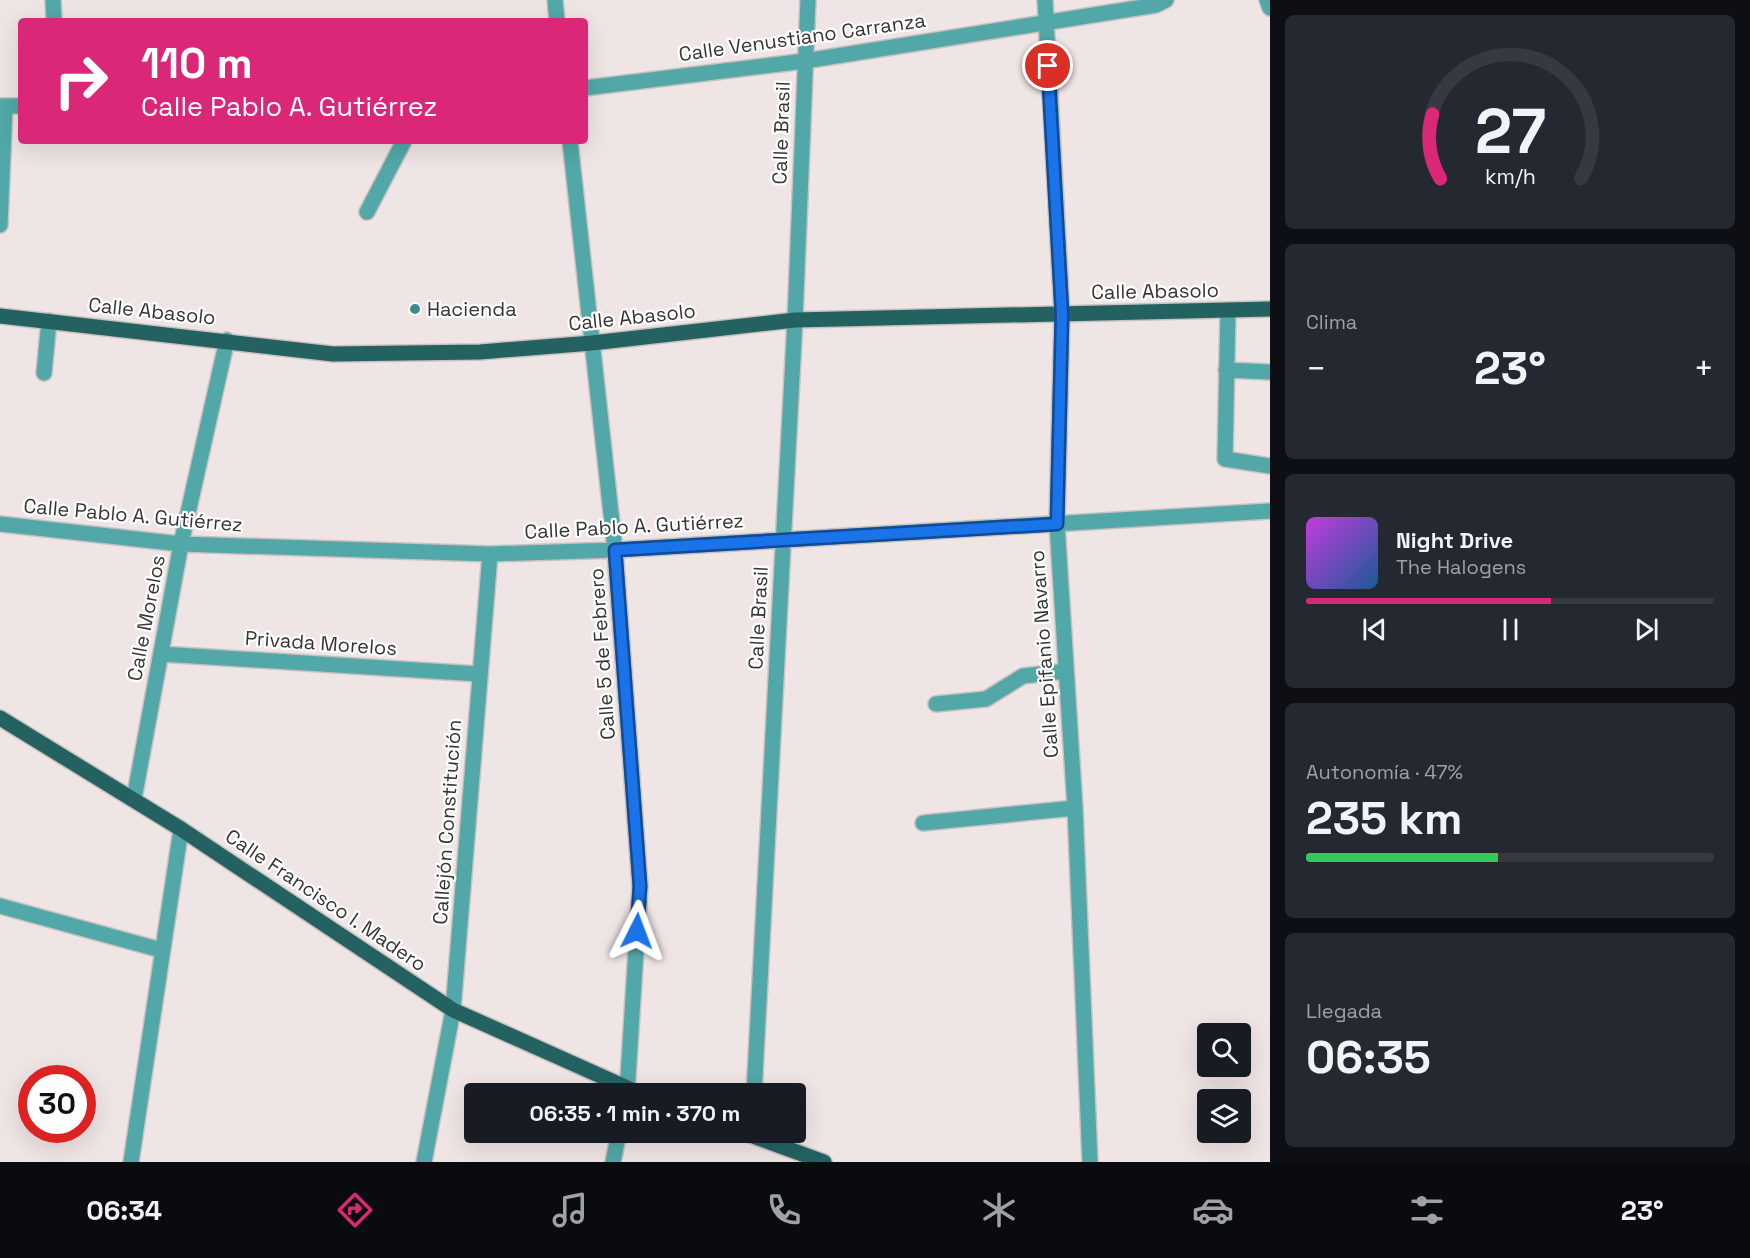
<!DOCTYPE html>
<html lang="es">
<head>
<meta charset="utf-8">
<style>
  :root { --surface:#171b24; --page:#242831; --text:#f1f3f6; --muted:#9ea1a6; --line:#363941; --accent:#db2777 }
  body { margin:0; font-family:"Space Grotesk",sans-serif; background:var(--page); color:var(--text); height:100vh; display:flex; flex-direction:column; font-size:22px; white-space:nowrap }
  * { box-sizing:border-box; margin:0 }
  p { font-size:20px; color:var(--muted) }
  .icon { flex:none; width:33px; height:33px; fill:none; stroke:currentColor; stroke-width:2; stroke-linecap:round; stroke-linejoin:round }
  .map { position:relative; flex:1; overflow:hidden }
  .side { display:flex; flex-direction:column; gap:15px; padding:15px; background:#0d0f14; width:480px }
  .side>* { flex:none }
  .banner { position:absolute; left:18px; top:18px; width:570px; height:126px; border-radius:6px; box-shadow:0 6px 24px #0002; background:#db2777; color:#fff; overflow:hidden }
  .controls { position:absolute; left:1197px; top:1023px; display:grid; gap:12px }
  .controls a { display:grid; place-items:center; width:54px; height:54px; border-radius:6px; background:var(--surface); box-shadow:0 6px 24px #0002; font-size:30px }
  .speed { position:absolute; left:18px; top:1065px; display:flex; gap:12px; font-size:30px; font-weight:700; text-align:center }
  .speed>* { display:grid; place-content:center; width:78px; height:78px; border-radius:50%; background:var(--surface); box-shadow:0 6px 24px #0002; line-height:1 }
  .speed .limit { border:9px solid #d22; background:#fff; color:#111 }
  .pin { position:absolute; display:grid; place-items:center; width:51px; height:51px; color:#fff; margin:-26px; border:3px solid #fff; border-radius:50%; box-shadow:0 2px 6px #0007 }
  .me { position:absolute; width:66px; margin:-33px; rotate:3deg; stroke-linejoin:round; filter:drop-shadow(0 0 4px #0008) }
  .turn { display:flex; align-items:center; gap:21px; height:126px; padding:0 24px; font-size:27px }
  .turn .icon { width:78px; height:78px; stroke-width:2.5 }
  .turn b { display:block; font-size:42px; line-height:51px }
  .big { font-size:45px; font-weight:700; line-height:1.1 }
  .side .card { flex:1; display:flex; flex-direction:column; justify-content:center; gap:9px; min-width:0; padding:0 21px; border-radius:9px; background:var(--page) }
  .side .dial { align-items:center; gap:0 }
  .dial svg { height:156px; overflow:visible; fill:none; stroke:var(--line); stroke-width:7; stroke-linecap:round; text-anchor:middle }
  .dial text { fill:var(--text); stroke:none }
  .song { display:flex; align-items:center; gap:18px }
  .cover { width:72px; height:72px; border-radius:9px; background:linear-gradient(135deg,hsl(290 70% 55%),hsl(210 70% 35%)) }
  .played { height:6px; border-radius:3px; background:linear-gradient(90deg,var(--accent) 60%,var(--line) 60%) }
  .keys { display:flex; justify-content:space-around; direction:ltr }
  .heat { display:flex; justify-content:space-between; align-items:center; font-size:33px; direction:ltr }
  .charge { height:9px; border-radius:4px; background:linear-gradient(90deg,#34c759 47%,var(--line) 0) }
  .trip { position:absolute; left:464px; top:1083px; width:342px; height:60px; border-radius:6px; background:var(--surface); box-shadow:0 6px 24px #0002; font-weight:700; line-height:60px; text-align:center }
  .menu { display:flex; height:96px; justify-content:space-around; align-items:center; background:#090b0e; color:var(--muted) }
  .menu .icon { width:42px; height:42px }
  .menu .selected { color:var(--accent) }
  .menu b { font-size:27px; color:var(--text) }
  main { display:flex; flex:1; min-height:0 }
  .map>svg:first-child { display:block }
  .lines { fill:none; stroke-linecap:round; stroke-linejoin:round }
  .minor-casing { stroke:#cac1c1; stroke-width:18 }
  .major-casing { stroke:#cac1c1; stroke-width:18 }
  .minor { stroke:#52a8a8; stroke-width:15 }
  .major { stroke:#246262; stroke-width:15 }
  .route-casing { stroke:#114b97; stroke-width:15 }
  .route { stroke:#1a73e8; stroke-width:10 }
  .poi-dot { fill:#428a89; stroke:#fff; stroke-width:2 }
  .labels { text-anchor:middle; stroke-width:4.5; stroke-linejoin:round; paint-order:stroke }
  .street-label { font-size:20px; fill:#363333; stroke:#fff }
  .poi-label { font-size:20px; fill:#363333; stroke:#fff; text-anchor:start }
</style>
</head>
<body>
<main>
<div class="map">
<svg width="1270" height="1162" viewBox="0 0 1270 1162">
  <rect width="100%" height="100%" fill="#efe5e4"/>
  <g class="lines">
    <defs>
      <path id="minor" d="M53 0 54 21
        M555 0 557 21
        M1045 0 1062 314 1057 524 1075 808 1090 1162
        M1267 0 1270 8
        M585 88 805 61 1156 5 1166 0
        M0 106H21
        M570 141 615 550 640 886 627 1094
        M367 212 404 141
        M0 225 5 106
        M1228 310 1225 459 1270 466
        M1226 370 1270 372
        M44 373 49 321
        M0 524 181 544 490 554 615 550 1270 511
        M161 654 479 674
        M936 704 986 699 1023 676 1066 671
        M134 799 181 544 227 340
        M923 823 1075 808
        M0 906 161 950
        M754 1094 795 320 808 0
        M131 1162 181 829
        M424 1162 453 1010 490 554
        M613 1162 619 1132"/>
      <path id="major" d="M0 316 333 354 480 352 592 343 795 320 1270 309
        M0 718 181 829 453 1010 641 1094
        M742 1132 824 1162"/>
    </defs>
    <!-- minor casing -->
    <use href="#minor" class="minor-casing"/>
    <!-- major casing -->
    <use href="#major" class="major-casing"/>
    <!-- minor -->
    <use href="#minor" class="minor"/>
    <!-- major -->
    <use href="#major" class="major"/>
  </g>
  <g class="lines">
    <defs>
      <path id="route" d="M637 931 640 886 615 550 1057 524 1062 314 1048 66"/>
    </defs>
    <!-- route casing -->
    <use href="#route" class="route-casing"/>
    <!-- route -->
    <use href="#route" class="route"/>
  </g>
  <!-- markers -->
  <circle class="poi-dot" cx="415" cy="309" r="6"/>
  <g class="labels">
    <!-- street labels -->
    <g class="street-label">
      <text transform="translate(802 37) rotate(-8)" y="7">Calle Venustiano Carranza</text>
      <text transform="translate(781 133) rotate(-88)" y="7">Calle Brasil</text>
      <text transform="translate(1155 291) rotate(-1)" y="7">Calle Abasolo</text>
      <text transform="translate(152 311) rotate(6)" y="7">Calle Abasolo</text>
      <text transform="translate(632 317) rotate(-6)" y="7">Calle Abasolo</text>
      <text transform="translate(133 515) rotate(5)" y="7">Calle Pablo A. Gutiérrez</text>
      <text transform="translate(634 526) rotate(-3)" y="7">Calle Pablo A. Gutiérrez</text>
      <text transform="translate(146 618) rotate(-79)" y="7">Calle Morelos</text>
      <text transform="translate(758 618) rotate(-87)" y="7">Calle Brasil</text>
      <text transform="translate(321 643) rotate(4)" y="7">Privada Morelos</text>
      <text transform="translate(602 654) rotate(-94)" y="7">Calle 5 de Febrero</text>
      <text transform="translate(1044 654) rotate(-94)" y="7">Calle Epifanio Navarro</text>
      <text transform="translate(447 822) rotate(-86)" y="7">Callejón Constitución</text>
      <text transform="translate(326 900) rotate(34)" y="7">Calle Francisco I. Madero</text>
    </g>
    <!-- poi labels -->
    <g class="poi-label">
      <text x="427" y="316">Hacienda</text>
    </g>
  </g>
</svg>
<div class="controls">
<a><svg class="icon" aria-label="search" viewBox="0 0 24 24"><circle cx="10" cy="10" r="6"/><path d="M15 15l6 6"/></svg></a>
<a><svg class="icon" aria-label="layers" viewBox="0 0 24 24"><path d="M12 4l9 5-9 5-9-5zM3 14l9 5 9-5"/></svg></a>
</div>
<div class="speed"><div class="limit">30</div></div>
<div class="pin" style="left:1048px;top:66px;background:#d93025"><svg class="icon" aria-label="arrive" viewBox="0 0 24 24"><path d="M6 21V4h12l-3 4 3 4H6"/></svg></div>
<svg class="me" style="left:637px;top:931px" viewBox="-20 -20 40 40"><path d="M0-17L14 15 0 8-14 15z" fill="#1a73e8" stroke="#fff" stroke-width="4"/></svg>
<div class="trip">06:35 · 1 min · 370 m</div>
<div class="banner">
<div class="turn"><svg class="icon" aria-label="right" viewBox="0 0 24 24"><path d="M7 20v-9h11M14 6l5 5-5 5"/></svg><div><b>110 m</b>Calle Pablo A. Gutiérrez</div></div>
</div>
</div>
<section class="side">
<div class="card dial"><svg viewBox="0 0 100 80">
<path d="M14 69A42 42 0 1 1 86 69"/>
<path d="M14 69A42 42 0 0 1 10 36" stroke="#db2777"/>
<text x="50" y="56" font-size="32" font-weight="700">27</text>
<text x="50" y="72" font-size="11">km/h</text>
</svg></div>
<div class="card"><p>Clima</p>
<div class="heat"><a>−</a><b class="big">23°</b><a>+</a></div>
</div>
<div class="card">
<div class="song"><i class="cover"></i><div><b>Night Drive</b><p>The Halogens</p></div></div>
<div class="played"></div>
<div class="keys"><svg class="icon" aria-label="previous" viewBox="0 0 24 24"><path d="M18 5L8 12l10 7zM5 5v14"/></svg><svg class="icon" aria-label="pause" viewBox="0 0 24 24"><path d="M8 5v14M16 5v14"/></svg><svg class="icon" aria-label="next" viewBox="0 0 24 24"><path d="M6 5l10 7-10 7zM19 5v14"/></svg></div>
</div>
<div class="card"><p>Autonomía · 47%</p><b class="big">235 km</b><div class="charge"></div></div>
<div class="card"><p>Llegada</p><b class="big">06:35</b></div>
</section>
</main>
<nav class="menu">
<b>06:34</b>
<svg class="icon selected" aria-label="directions" viewBox="0 0 24 24"><path d="M12 3l9 9-9 9-9-9zM9 14v-3h6M13 9l2 2-2 2"/></svg>
<svg class="icon" aria-label="music" viewBox="0 0 24 24"><path d="M9 18V5l10-2v13"/><circle cx="6" cy="18" r="3"/><circle cx="16" cy="16" r="3"/></svg>
<svg class="icon" aria-label="phone" viewBox="0 0 24 24"><path d="M5 4h4l2 5-3 2q2 4 5 5l2-3 5 2v4C11 20 4 13 5 4z"/></svg>
<svg class="icon" aria-label="climate" viewBox="0 0 24 24"><path d="M12 3v18M4 7l16 10M4 17L20 7"/></svg>
<svg class="icon" aria-label="car" viewBox="0 0 24 24"><path d="M5 17H2v-5l4-1 3-4h7l3 4 3 1v5h-3M9 17h6M6 11h13"/><circle cx="7" cy="17" r="2"/><circle cx="17" cy="17" r="2"/></svg>
<svg class="icon" aria-label="filters" viewBox="0 0 24 24"><path d="M4 7h16M4 17h16"/><circle cx="9" cy="7" r="2"/><circle cx="15" cy="17" r="2"/></svg>
<b>23°</b>
</nav>
</body>
</html>
